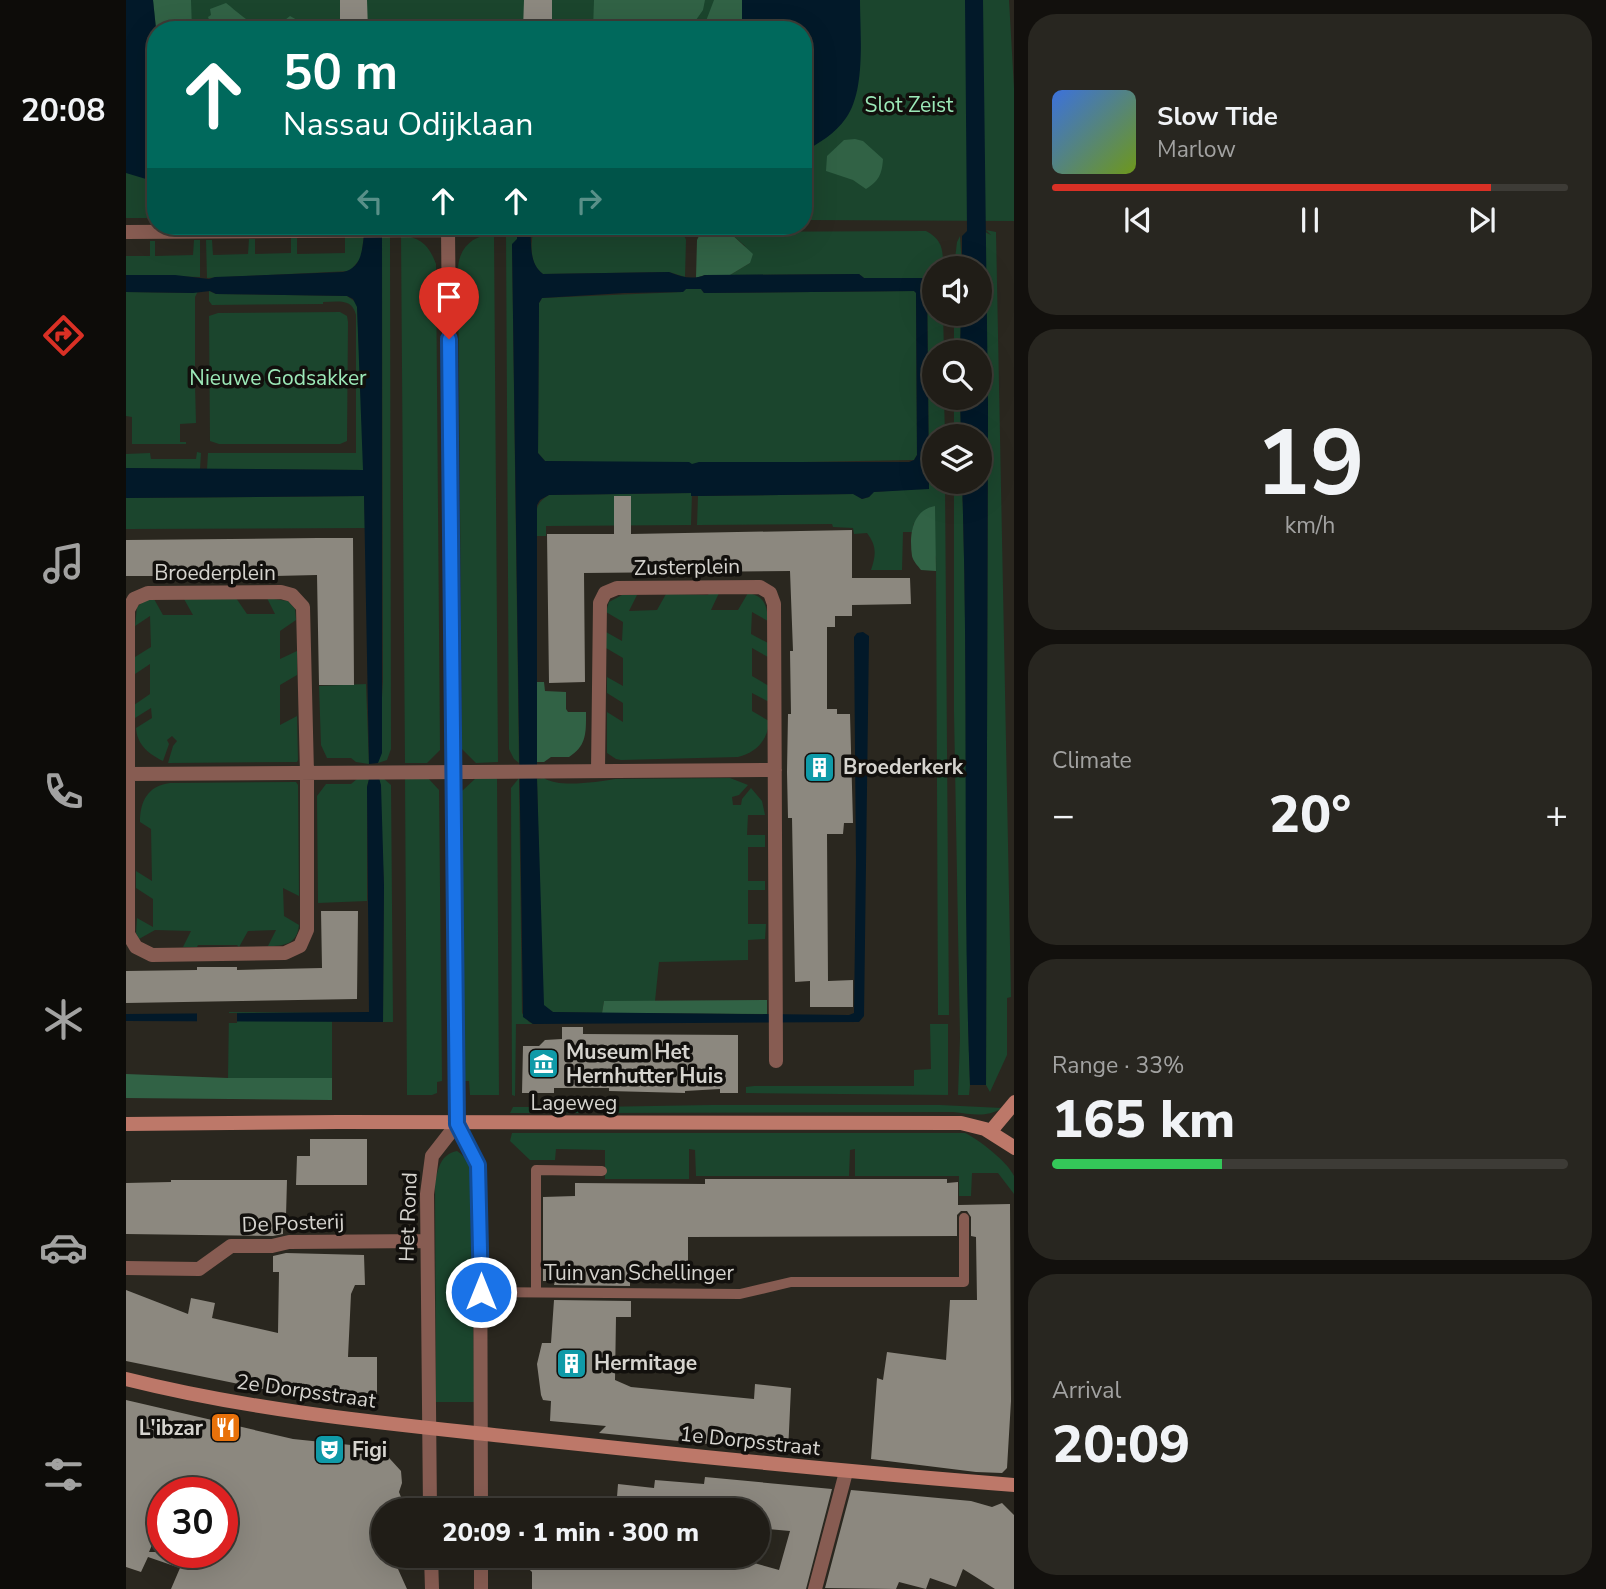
<!DOCTYPE html>
<html lang="en">
<head>
<meta charset="utf-8">
<style>
  :root { --surface:#201d17; --page:#282620; --text:#f1f3f6; --muted:#a2a2a1; --line:#3d3b36; --accent:#d93025 }
  body { margin:0; font-family:"Nunito Sans",sans-serif; background:var(--page); color:var(--text); height:100vh; display:flex; flex-direction:column; font-size:26px; white-space:nowrap }
  * { box-sizing:border-box; margin:0 }
  p { font-size:23px; color:var(--muted) }
  .icon { flex:none; width:38px; height:38px; fill:none; stroke:currentColor; stroke-width:2; stroke-linecap:round; stroke-linejoin:round }
  .map { position:relative; flex:1; overflow:hidden }
  .details { display:flex; flex-direction:column; gap:14px; padding:14px; background:#12100d; width:592px }
  .details>* { flex:none }
  .top-card { position:absolute; left:21px; top:21px; width:665px; height:214px; border-radius:28px; box-shadow:0 7px 28px #0002,0 0 0 2px var(--line); background:#00695c; color:#fff; overflow:hidden }
  .tools { position:absolute; left:796px; top:256px; display:grid; gap:14px }
  .tools a { display:grid; place-items:center; width:70px; height:70px; border-radius:50%; background:var(--surface); box-shadow:0 7px 28px #0002,0 0 0 2px var(--line); font-size:35px }
  .speed { position:absolute; left:21px; top:1477px; display:flex; gap:14px; font-size:35px; font-weight:700; text-align:center }
  .speed>* { display:grid; place-content:center; width:91px; height:91px; border-radius:50%; background:var(--surface); box-shadow:0 7px 28px #0002,0 0 0 2px var(--line); line-height:1 }
  .speed .limit { border:10px solid #d22; background:#fff; color:#111 }
  .pin { position:absolute; display:grid; place-items:center; width:60px; height:60px; color:#fff; margin:-72px -30px; border-radius:50% 50% 50% 0; rotate:-45deg; box-shadow:0 0 7px #0007 }
  .pin .icon { rotate:45deg }
  .me { position:absolute; width:77px; margin:-38px; rotate:0deg; stroke-linejoin:round; filter:drop-shadow(0 0 5px #0008) }
  .turn { display:flex; align-items:center; gap:24px; height:147px; padding:0 21px; font-size:32px }
  .turn .icon { width:91px; height:91px; stroke-width:2.5 }
  .turn b { display:block; font-size:49px; line-height:60px }
  .lanes { display:flex; align-items:center; height:66px; padding:0 21px; background:#0003; justify-content:center; gap:35px; direction:ltr }
  .lanes .off { opacity:.35 }
  .big { font-size:52px; font-weight:800; line-height:1.1 }
  .details .card { flex:1; display:flex; flex-direction:column; justify-content:center; gap:10px; min-width:0; padding:0 24px; border-radius:28px; background:var(--page) }
  .details .dial { align-items:center; gap:0 }
  .dial b { font-size:91px; line-height:1 }
  .song { display:flex; align-items:center; gap:21px }
  .cover { width:84px; height:84px; border-radius:10px; background:linear-gradient(135deg,hsl(220 70% 55%),hsl(80 70% 35%)) }
  .played { height:7px; border-radius:4px; background:linear-gradient(90deg,var(--accent) 85%,var(--line) 85%) }
  .keys { display:flex; justify-content:space-around; direction:ltr }
  .heat { display:flex; justify-content:space-between; align-items:center; font-size:38px; direction:ltr }
  .charge { height:10px; border-radius:5px; background:linear-gradient(90deg,#34c759 33%,var(--line) 0) }
  .trip { position:absolute; left:245px; top:1498px; width:399px; height:70px; border-radius:35px; background:var(--surface); box-shadow:0 7px 28px #0002,0 0 0 2px var(--line); font-weight:800; line-height:70px; text-align:center }
  main { display:flex; flex:1; min-height:0 }
  .tabs { display:flex; flex-direction:column; width:126px; justify-content:space-around; align-items:center; background:#0d0c09; color:var(--muted) }
  .tabs .icon { width:49px; height:49px }
  .tabs .current { color:var(--accent) }
  .tabs b { font-size:32px; color:var(--text) }
  .map>svg:first-child { display:block }
  .green { fill:#1b452d }
  .forest { fill:#316245 }
  .water { fill:#021929; fill-rule:evenodd }
  .pier { fill:#2a271f }
  .building { fill:#8c887f; fill-rule:evenodd }
  .lines { fill:none; stroke-linecap:round; stroke-linejoin:round }
  .lane { stroke:#875c52; stroke-width:10 }
  .street { stroke:#875c52; stroke-width:14 }
  .secondary { stroke:#bd7869; stroke-width:14 }
  .route-casing { stroke:#114b97; stroke-width:18 }
  .route { stroke:#1a73e8; stroke-width:12 }
  .labels { text-anchor:middle; stroke-width:7; stroke-linejoin:round; paint-order:stroke }
  .park-label { font-size:21px; fill:#9ce9b8; stroke:#12100d }
  .street-label { font-size:21px; fill:#d6d4cf; stroke:#12100d }
  .poi-label { font-size:21px; font-weight:bold; fill:#d6d4cf; stroke:#12100d; text-anchor:start }
</style>
</head>
<body>
<main>
<nav class="tabs">
<b>20:08</b>
<svg class="icon current" aria-label="directions" viewBox="0 0 24 24"><path d="M12 3l9 9-9 9-9-9zM9 14v-3h6M13 9l2 2-2 2"/></svg>
<svg class="icon" aria-label="music" viewBox="0 0 24 24"><path d="M9 18V5l10-2v13"/><circle cx="6" cy="18" r="3"/><circle cx="16" cy="16" r="3"/></svg>
<svg class="icon" aria-label="phone" viewBox="0 0 24 24"><path d="M5 4h4l2 5-3 2q2 4 5 5l2-3 5 2v4C11 20 4 13 5 4z"/></svg>
<svg class="icon" aria-label="climate" viewBox="0 0 24 24"><path d="M12 3v18M4 7l16 10M4 17L20 7"/></svg>
<svg class="icon" aria-label="car" viewBox="0 0 24 24"><path d="M5 17H2v-5l4-1 3-4h7l3 4 3 1v5h-3M9 17h6M6 11h13"/><circle cx="7" cy="17" r="2"/><circle cx="17" cy="17" r="2"/></svg>
<svg class="icon" aria-label="filters" viewBox="0 0 24 24"><path d="M4 7h16M4 17h16"/><circle cx="9" cy="7" r="2"/><circle cx="15" cy="17" r="2"/></svg>
</nav>
<div class="map">
<svg width="889" height="1589" viewBox="0 0 889 1589">
  <rect width="100%" height="100%" fill="#2a271f"/>
  <!-- green -->
  <path class="green" d="M0 0H883L889 106 888 221 677 220V30H30V218H0Z
    M860 230 870 232 885 997 881 998V1055L864 1092 860 1085 862 406 859 232 865 235Z
    M800 231C817 240 817 250 817 268H808V313H817L818 352H808V397H818L819 436H808V481H819L823 1015H812L810 557 788 523 786 532H777L776 570H745C750 555 751 546 741 533L728 534 727 528 707 527 706 524 571 525 572 496 728 494 736 499 743 497 747 492 803 488 801 278H738L733 274 604 275 624 263 619 246 603 232Z
    M557 232 560 240 559 277 543 272 417 274C403 264 405 245 407 233Z
    M368 234 372 762 350 763 336 749 332 267C334 246 348 235 368 234Z
    M380 234H391V239L386 245 393 763 388 759 383 749Z
    M238 235 235 258 224 271 81 278 80 240H86L87 255 122 254 123 239H129V254L165 253V238H171V254L219 253V237Z
    M264 235 265 749 261 760 252 763 257 681 256 236Z
    M275 235C295 238 303 245 310 264L314 750 301 763H279Z
    M834 236 836 268H828L831 242Z
    M68 240H74V277L0 275V256H24V241H29V256L67 255Z
    M560 289H575L578 293 788 291 790 292 791 455 788 460 566 464 419 461 412 453 413 303 416 298 556 292Z
    M72 291 69 297V367L64 372 69 385 70 423 54 424V442H60V444H6V417L0 416V292L67 293Z
    M83 291 90 294 221 296 231 303 238 470 81 469 82 453H230V315C226 298 212 302 197 302V304L86 305 83 301Z
    M214 312 221 316 222 322 221 441 214 444H93L84 441 83 316 92 313Z
    M828 313H835L834 352H828Z
    M828 397H834L835 436H828Z
    M71 452 75 453 74 469 0 468V454L24 453 25 459H70Z
    M828 481H836C843 683 837 884 844 1085L843 1095H832L834 1038 828 712Z
    M566 493 565 525 420 526V536H411C411 518 405 505 423 495Z
    M238 496 239 528 0 529V498Z
    M583 593H593L585 610H612L622 593C639 596 641 606 642 621L626 612 625 634 642 643V657L626 648V676L643 686V702L626 693V711L643 721C642 740 630 753 612 757L495 760 490 759 481 753V712L497 722V703L481 693V677L497 686V658L480 648V632L496 641 497 622 480 612 483 602 496 595H511L503 611 531 610 540 594 582 595Z
    M110 598 121 614H149L141 598 162 601 169 609 170 620 154 631V659L171 651V675L154 685V725L171 716 172 760 171 762 42 763 47 746 51 741 46 736 41 740 43 744 37 761C23 754 11 745 10 728L26 718 25 708 9 718 8 705 24 694V664L9 674V657L25 647 24 616 9 626 11 607 19 600 28 599 37 615H67L58 599Z
    M240 684 243 764 230 762 225 758H201L195 745 193 686Z
    M279 777H301L313 790 316 1081 311 1082V1093L306 1095H281Z
    M371 777 373 1095H344L343 1081H337L336 791 350 778Z
    M253 778H257L265 785 267 1022H257L258 886Z
    M393 778 396 1013 403 1022 407 1024H390L389 1096 386 1095 385 788Z
    M418 778C432 788 471 782 489 779L604 778 622 785 613 795 606 797 607 805H615L616 799 625 788 636 801 639 815H622L621 835H639V847H622V881H639V890H622V924H640L639 939 622 940V960L533 962 529 1001H478L476 1013 427 1012 418 1006 416 1001 411 779Z
    M231 779H243L241 787V901L192 903 191 796 200 784H225Z
    M170 782 172 785 173 896 157 888 158 916 173 925C171 944 159 946 142 946L150 930 122 931 113 947 111 945H72L71 947H57L65 931 29 930 13 939 10 933 11 918 27 927V899L10 888V871L26 881 25 829 14 822C14 802 21 786 44 783Z
    M103 1012 206 1013V1078H102Z
    M804 1024H822V1095L620 1093V1087L628 1086H788V1070L805 1069Z
    M585 1105H814L876 1108C860 1118 846 1114 827 1112L471 1113 469 1107Z
    M387 1107H456L454 1113H384Z
    M386 1133H839C852 1139 882 1162 888 1176 889 1180 888 1188 888 1194L872 1173H846L845 1196H833V1176H729V1149L724 1150 723 1176H570L569 1150 563 1149V1179H479V1150L430 1149 429 1160H404L384 1141Z
    M331 1151C342 1158 345 1167 346 1179L348 1402H310L309 1182C313 1167 314 1155 331 1151Z"/>
  <!-- forest -->
  <path class="forest" d="M27 0H65L66 30H30V52L27 42 30 29Z
    M468 0H579L577 10 570 20 558 30H467Z
    M588 0H616V30H572L580 21Z
    M100 3C123 21 136 39 164 16L187 29 199 30H87L82 17 85 15 84 9Z
    M729 139 737 141 757 159C756 174 753 181 740 189L727 180 700 171 701 156 718 140Z
    M575 232H603L627 254 624 263 604 275H579L570 278 571 240Z
    M809 506 810 571 795 570C792 566 787 561 786 556 783 535 786 510 809 506Z
    M410 682H418L419 691 440 692V709L442 712H460C460 732 461 746 443 757H425L418 762H411Z
    M641 1000V1014L476 1013 478 1001Z
    M0 1074 102 1078H206V1100L0 1098Z"/>
  <!-- water -->
  <path class="water" d="M0 0H27L30 29 27 42 30 52V182L0 173Z
    M616 0H734C734 34 740 90 720 118 709 134 693 143 677 152V30H616Z
    M839 0H857L862 406 860 1085H844C836 884 843 683 836 481H854V436H835L834 397H854V352H834L835 313H854V268H836V236L841 231Z
    M391 226H404C406 242 402 263 417 274L543 272C556 277 566 280 579 275L733 274 738 278H801L803 489 748 492 743 497 736 499 727 494 572 496H565V493L423 495 414 500 411 505V779L418 1005 427 1012 723 1015 728 1013 730 861 728 637 731 633 737 632 743 636 738 1016 733 1022 407 1024 397 1017 386 244 391 239ZM560 289H575L578 293 788 291 790 293 791 455 788 460 783 462H573L566 464 563 462 419 461 412 453 413 303 416 298 498 293 557 292Z
    M238 235 256 236V753L252 763 243 764 238 496 0 498V468L237 470 231 307 227 299 221 296 90 294 84 291 67 293 0 292V275H49L83 279 89 277 217 272C235 268 236 252 238 235Z
    M253 778 255 785 258 886 257 1022 0 1021V1014L243 1012 241 787 243 779Z"/>
  <!-- pier -->
  <path class="pier" d="M71 1013H111V1023H71Z"/>
  <!-- building -->
  <path class="building" d="M214 0H241L242 30H214Z
    M398 0H426V30H397Z
    M488 496H505V534L726 530V578H784L785 604 726 605V616H709V627H701V709H711V714H724L727 823H718L717 834H701L702 981 727 980V1007H684V981L669 982 666 818H662L661 772 662 714H665L664 651H667L664 571 458 573 459 682 423 683 421 534H488Z
    M192 538H227L228 685H193L191 575 66 578V576H0V540Z
    M195 911H232L231 999 0 1003V971L71 970V967H111V970L196 968Z
    M436 1027H457V1034L612 1035V1093H594V1089L559 1091V1093L483 1091V1088H428V1093H396L397 1046H413L419 1040 436 1039Z
    M184 1139H241V1185H170L171 1156H184Z
    M579 1179H821V1183L832 1182V1205L884 1204 885 1401 881 1468 876 1473 850 1472 745 1459 751 1378 757 1380 761 1352 820 1360 824 1300H851L850 1237 845 1236V1217L841 1211H835L831 1215V1236L562 1237V1280H504V1286L428 1285 429 1281H417V1197L449 1196V1183L579 1184Z
    M45 1180H161L160 1216H157V1234L147 1236 0 1234V1183L45 1182Z
    M160 1253 238 1255 239 1285H229L225 1294 222 1357H251V1394L205 1396 137 1389 0 1361V1290L62 1314 65 1298 89 1303 86 1318 152 1333 153 1272H147V1256Z
    M428 1300 505 1301V1317H490L489 1380 505 1387 628 1399 629 1384 665 1388 662 1452 473 1433 480 1426 424 1421 425 1401 417 1400 415 1395 411 1364 416 1343H425Z
    M0 1400 167 1439 254 1448 275 1471 276 1483 273 1492 280 1510H257V1556H277L272 1569 281 1589H45L54 1568 22 1557 15 1572 0 1567ZM37 1493H96V1552H23L37 1519Z
    M579 1477 706 1489 680 1589H406V1572L389 1556H603L653 1570 664 1531 632 1528V1510H490L492 1484 528 1488 529 1480 578 1484Z
    M725 1490 845 1501 866 1507 876 1503 888 1515V1589H869L837 1569 830 1587 804 1578 800 1589 773 1582 770 1589 699 1588Z"/>
  <g class="lines">
    <!-- lane -->
    <path class="lane" d="M355 1292 614 1294 665 1282H838V1218
      M410 1292V1170L476 1171"/>
    <!-- street -->
    <path class="street" d="M322 230 331 1124
      M0 232 322 230 376 228
      M155 592 166 595 177 607 181 773V930L174 946 159 953 26 955 10 947 2 934V610L8 599 22 593Z
      M472 771 474 603 479 593 491 588 634 587 644 593 648 604 650 1061
      M2 774 649 770
      M331 1124 353 1165 354 1180 355 1510
      M0 1268 73 1269 105 1246H146L163 1242 301 1241
      M304 1510 301 1194 306 1156 331 1124
      M305 1556 306 1589
      M355 1556V1589
      M689 1589 720 1472"/>
    <!-- secondary -->
    <path class="secondary" d="M0 1124 212 1122 835 1123 859 1129 889 1148
      M864 1132 889 1102
      M0 1379C127 1411 257 1423 387 1437 554 1455 721 1472 889 1485"/>
  </g>
  <g class="lines">
    <defs>
      <path id="route" d="M323 339 331 1124 352 1165 355 1292"/>
    </defs>
    <!-- route casing -->
    <use href="#route" class="route-casing"/>
    <!-- route -->
    <use href="#route" class="route"/>
  </g>
  <!-- icons -->
  <defs>
    <symbol id="building-square" viewBox="-11 -11 22 22"><rect x="-9" y="-9" width="18" height="18" rx="4" fill="#0f9aa8" stroke="#12100d"/><path d="M-4-6H4V6H1V3H-1V6H-4ZM-2.5-4.3h1.7v1.8h-1.7ZM.8-4.3h1.7v1.8H.8ZM-2.5-1h1.7V.8h-1.7ZM.8-1h1.7V.8H.8Z" fill="#fff"/></symbol>
    <symbol id="museum-square" viewBox="-11 -11 22 22"><rect x="-9" y="-9" width="18" height="18" rx="4" fill="#0f9aa8" stroke="#12100d"/><path d="M0-6L6-3V-2H-6V-3ZM-5-1h2V3h-2ZM-1-1h2V3h-2ZM3-1h2V3H3ZM-6 4H6V6H-6Z" fill="#fff"/></symbol>
    <symbol id="restaurant-square" viewBox="-11 -11 22 22"><rect x="-9" y="-9" width="18" height="18" rx="4" fill="#e8710a" stroke="#12100d"/><path d="M-5-6h1v4h1v-4h1v4h1v-4h1v5L-1.5 .5V6h-2V.5L-5-1ZM5-6V6H3V1.5H1.5Q1.5-4 5-6Z" fill="#fff"/></symbol>
    <symbol id="theatre-square" viewBox="-11 -11 22 22"><rect x="-9" y="-9" width="18" height="18" rx="4" fill="#0f9aa8" stroke="#12100d"/><path d="M-5-5.5Q0-4 5-5.5V0Q5 5 0 6Q-5 5-5 0ZM-3.3-2.5H-1v1.5H-3.3ZM1-2.5H3.3v1.5H1ZM-2.8 1Q0 5.5 2.8 1Z" fill="#fff"/></symbol>
  </defs>
  <g fill-rule="evenodd">
    <use href="#building-square" x="676" y="750" width="35" height="35"/>
    <use href="#museum-square" x="400" y="1046" width="35" height="35"/>
    <use href="#building-square" x="428" y="1346" width="35" height="35"/>
    <use href="#restaurant-square" x="82" y="1410" width="35" height="35"/>
    <use href="#theatre-square" x="186" y="1432" width="35" height="35"/>
  </g>
  <g class="labels">
    <!-- park labels -->
    <g class="park-label">
      <text x="783" y="112">Slot Zeist</text>
      <text x="152" y="385">Nieuwe Godsakker</text>
    </g>
    <!-- street labels -->
    <g class="street-label">
      <text transform="translate(561 567) rotate(-1)" y="7">Zusterplein</text>
      <text x="89" y="580">Broederplein</text>
      <text x="448" y="1110">Lageweg</text>
      <text transform="translate(282 1217) rotate(-88)" y="7">Het Rond</text>
      <text transform="translate(167 1223) rotate(-2)" y="7">De Posterij</text>
      <text x="513" y="1280">Tuin van Schellinger</text>
      <text transform="translate(180 1391) rotate(8)" y="7">2e Dorpsstraat</text>
      <text transform="translate(624 1441) rotate(6)" y="7">1e Dorpsstraat</text>
    </g>
    <!-- poi labels -->
    <g class="poi-label">
      <text x="717" y="774">Broederkerk</text>
      <text x="440" y="1059">Museum Het<tspan x="440" dy="24">Hernhutter Huis</tspan></text>
      <text x="468" y="1370">Hermitage</text>
      <text x="77" y="1435" text-anchor="end">L'ibzar</text>
      <text x="226" y="1457">Figi</text>
    </g>
  </g>
</svg>
<div class="tools">
<a><svg class="icon" aria-label="sound" viewBox="0 0 24 24"><path d="M4 9h4l5-4v14l-5-4H4zM17 9q2 3 0 6"/></svg></a>
<a><svg class="icon" aria-label="search" viewBox="0 0 24 24"><circle cx="10" cy="10" r="6"/><path d="M15 15l6 6"/></svg></a>
<a><svg class="icon" aria-label="layers" viewBox="0 0 24 24"><path d="M12 4l9 5-9 5-9-5zM3 14l9 5 9-5"/></svg></a>
</div>
<div class="speed"><div class="limit">30</div></div>
<div class="pin" style="left:323px;top:339px;background:#d93025"><svg class="icon" aria-label="arrive" viewBox="0 0 24 24"><path d="M6 21V4h12l-3 4 3 4H6"/></svg></div>
<svg class="me" style="left:355px;top:1292px" viewBox="-20 -20 40 40"><circle r="17" fill="#1a73e8" stroke="#fff" stroke-width="3"/><path d="M0-11L8 9 0 5-8 9z" fill="#fff"/></svg>
<div class="trip">20:09 · 1 min · 300 m</div>
<div class="top-card">
<div class="turn"><svg class="icon" aria-label="ahead" viewBox="0 0 24 24"><path d="M12 20V5M6 11l6-6 6 6"/></svg><div><b>50 m</b>Nassau Odijklaan</div></div>
<div class="lanes"><svg class="icon off" aria-label="left" viewBox="0 0 24 24"><path d="M17 20v-9H6M10 6l-5 5 5 5"/></svg><svg class="icon" aria-label="ahead" viewBox="0 0 24 24"><path d="M12 20V5M6 11l6-6 6 6"/></svg><svg class="icon" aria-label="ahead" viewBox="0 0 24 24"><path d="M12 20V5M6 11l6-6 6 6"/></svg><svg class="icon off" aria-label="right" viewBox="0 0 24 24"><path d="M7 20v-9h11M14 6l5 5-5 5"/></svg></div>
</div>
</div>
<section class="details">
<div class="card">
<div class="song"><i class="cover"></i><div><b>Slow Tide</b><p>Marlow</p></div></div>
<div class="played"></div>
<div class="keys"><svg class="icon" aria-label="previous" viewBox="0 0 24 24"><path d="M18 5L8 12l10 7zM5 5v14"/></svg><svg class="icon" aria-label="pause" viewBox="0 0 24 24"><path d="M8 5v14M16 5v14"/></svg><svg class="icon" aria-label="next" viewBox="0 0 24 24"><path d="M6 5l10 7-10 7zM19 5v14"/></svg></div>
</div>
<div class="card dial"><b>19</b><p>km/h</p></div>
<div class="card"><p>Climate</p>
<div class="heat"><a>−</a><b class="big">20°</b><a>+</a></div>
</div>
<div class="card"><p>Range · 33%</p><b class="big">165 km</b><div class="charge"></div></div>
<div class="card"><p>Arrival</p><b class="big">20:09</b></div>
</section>
</main>
</body>
</html>
